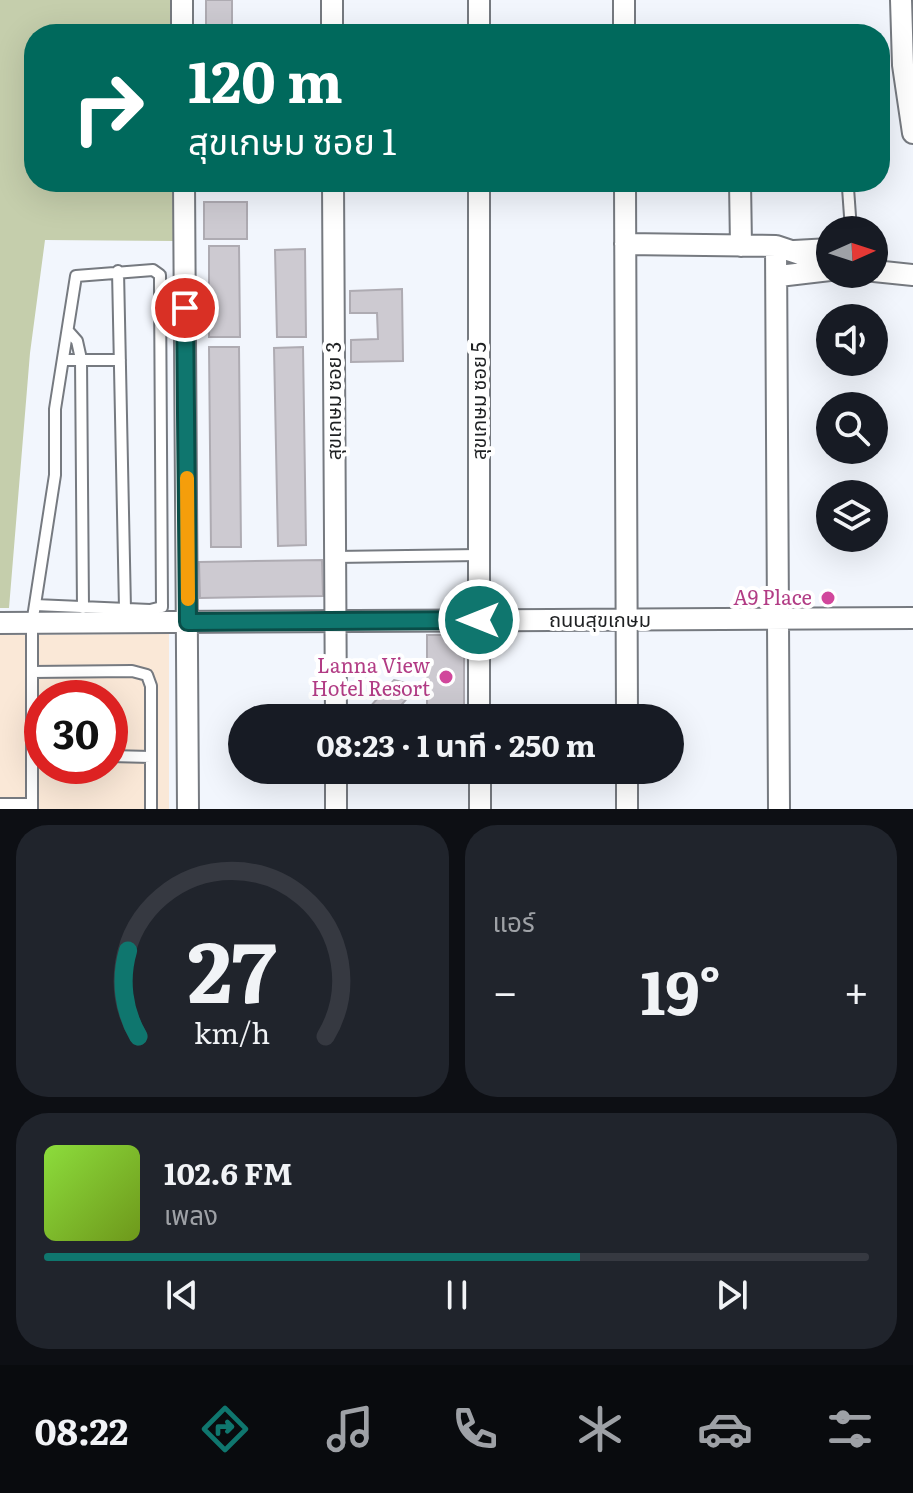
<!DOCTYPE html>
<html lang="th">
<head>
<meta charset="utf-8">
<style>
  :root { --surface:#171b24; --page:#20242c; --text:#f1f3f6; --muted:#9ea1a6; --line:#363941; --accent:#0f766e }
  body { margin:0; font-family:Literata,"Noto Sans Thai",serif; background:var(--page); color:var(--text); height:100vh; display:flex; flex-direction:column; font-size:30px; white-space:nowrap }
  * { box-sizing:border-box; margin:0 }
  p { font-size:26px; color:var(--muted) }
  .icon { flex:none; width:44px; height:44px; fill:none; stroke:currentColor; stroke-width:2; stroke-linecap:round; stroke-linejoin:round }
  .map { position:relative; height:809px; overflow:hidden }
  .details { display:flex; flex-direction:column; gap:16px; padding:16px; background:#0d0f14; flex:1 }
  .details>* { flex:none }
  .guide { position:absolute; left:24px; top:24px; width:866px; height:168px; border-radius:32px; box-shadow:0 8px 32px #0002; background:#00695c; color:#fff; overflow:hidden }
  .needle { width:52px; rotate:87deg }
  .tools { position:absolute; left:816px; top:216px; display:grid; gap:16px }
  .tools a { display:grid; place-items:center; width:72px; height:72px; border-radius:50%; background:var(--surface); box-shadow:0 8px 32px #0002; font-size:40px }
  .speed { position:absolute; left:24px; top:680px; display:flex; gap:16px; font-size:40px; font-weight:700; text-align:center }
  .speed>* { display:grid; place-content:center; width:104px; height:104px; border-radius:50%; background:var(--surface); box-shadow:0 8px 32px #0002; line-height:1 }
  .speed .limit { border:12px solid #d22; background:#fff; color:#111 }
  .pin { position:absolute; display:grid; place-items:center; width:68px; height:68px; color:#fff; margin:-34px; border:4px solid #fff; border-radius:50%; box-shadow:0 2px 8px #0007 }
  .me { position:absolute; width:88px; margin:-44px; rotate:270deg; stroke-linejoin:round; filter:drop-shadow(0 0 6px #0008) }
  .turn { display:flex; align-items:center; gap:28px; height:168px; padding:0 32px; font-size:36px }
  .turn .icon { width:104px; height:104px; stroke-width:2.5 }
  .turn b { display:block; font-size:56px; line-height:68px }
  .big { font-size:60px; font-weight:700; line-height:1.1 }
  .details .widget { flex:1; display:flex; flex-direction:column; justify-content:center; gap:12px; min-width:0; padding:0 28px; border-radius:32px; background:var(--page) }
  .details .dial { align-items:center; gap:0 }
  .dial svg { height:208px; overflow:visible; fill:none; stroke:var(--line); stroke-width:7; stroke-linecap:round; text-anchor:middle }
  .dial text { fill:var(--text); stroke:none }
  .song { display:flex; align-items:center; gap:24px }
  .cover { width:96px; height:96px; border-radius:12px; background:linear-gradient(135deg,hsl(90 70% 55%),hsl(80 70% 35%)) }
  .played { height:8px; border-radius:4px; background:linear-gradient(90deg,var(--accent) 65%,var(--line) 65%) }
  .keys { display:flex; justify-content:space-around; direction:ltr }
  .heat { display:flex; justify-content:space-between; align-items:center; font-size:44px; direction:ltr }
  .details .tiles { flex:1; display:grid; gap:16px; grid-template-columns:1fr 1fr }
  .widget:last-child { grid-column:span 2 }
  .trip { position:absolute; left:228px; top:704px; width:456px; height:80px; border-radius:40px; background:var(--surface); box-shadow:0 8px 32px #0002; font-weight:700; line-height:80px; text-align:center }
  .menu { display:flex; height:128px; justify-content:space-around; align-items:center; background:#090b0e; color:var(--muted) }
  .menu .icon { width:56px; height:56px }
  .menu .on { color:var(--accent) }
  .menu b { font-size:36px; color:var(--text) }
  .map>svg:first-child { display:block }
  .medical { fill:#fae8d7; fill-rule:evenodd }
  .green { fill:#c5ceac }
  .building { fill:#cdcad1; stroke:#aeabb2; stroke-width:2 }
  .lines { fill:none; stroke-linecap:round; stroke-linejoin:round }
  .lane-casing { stroke:#767a80; stroke-width:14 }
  .street-casing { stroke:#767a80; stroke-width:24 }
  .lane { stroke:#fff; stroke-width:10 }
  .street { stroke:#fff; stroke-width:20 }
  .route-casing { stroke:#0a4d48; stroke-width:20 }
  .route { stroke:#0f766e; stroke-width:14 }
  .slow { stroke:#f59e0b; stroke-width:14 }
  .hotel-dot { fill:#d1479c; stroke:#fff; stroke-width:3 }
  .labels { text-anchor:middle; stroke-width:8; stroke-linejoin:round; paint-order:stroke }
  .street-label { font-size:20px; fill:#1e2022; stroke:#fff }
  .hotel-label { font-size:20px; fill:#b23c85; stroke:#fff; text-anchor:end }
</style>
</head>
<body>
<div class="map">
<svg width="913" height="809" viewBox="0 0 913 809">
  <rect width="100%" height="100%" fill="#f2f6fd"/>
  <!-- medical -->
  <path class="medical" d="M169 634V809H0V635ZM42 698H110V766H42Z"/>
  <!-- green -->
  <path class="green" d="M0 0H171L172 34H34V182H174L175 241 45 240 30 353 9 608H0Z"/>
  <!-- building -->
  <path class="building" d="M206 0H232V34H206Z
    M204 202H247V239H204Z
    M209 246H239L240 337H209Z
    M305 249 306 337H277L275 250Z
    M402 289 403 361 351 362V340L378 339 377 313H350V291Z
    M209 347H239L241 547H211Z
    M303 347 306 545 278 546 274 348Z
    M322 560 323 596 200 598 199 562Z
    M427 635H464V718H427Z
    M394 680 406 683 410 695 390 718H373L369 708Z"/>
  <g class="lines">
    <defs>
      <path id="lane" d="M848 188 851 230
        M794 246 830 244
        M118 271 125 609
        M69 332 77 341 81 359 83 608
        M64 360H120
        M335 557 479 555
        M32 672 132 671 147 675 151 686V809
        M110 756 151 757
        M0 804H32
        M32 809V624L55 475V409L76 276 153 270 160 275V287L162 607 150 610 35 605"/>
      <path id="street" d="M182 0V34
        M332 0V34
        M479 0V34
        M624 0V34
        M901 0 903 65 913 133
        M184 182 188 809
        M333 182 336 718
        M479 182V718
        M625 182 627 718
        M740 182 741 246
        M625 244 776 246 830 264
        M776 246 779 809
        M874 271 913 275
        M779 276 830 270
        M0 623 913 618
        M336 770V809
        M480 770V809
        M627 770V809"/>
    </defs>
    <!-- lane casing -->
    <use href="#lane" class="lane-casing"/>
    <!-- street casing -->
    <use href="#street" class="street-casing"/>
    <!-- lane -->
    <use href="#lane" class="lane"/>
    <!-- street -->
    <use href="#street" class="street"/>
  </g>
  <g class="lines">
    <defs>
      <path id="route" d="M185 308 188 622 479 620"/>
    </defs>
    <!-- route casing -->
    <use href="#route" class="route-casing"/>
    <!-- route -->
    <use href="#route" class="route"/>
    <!-- slow -->
    <path class="slow" d="M187 478 188 599"/>
  </g>
  <!-- markers -->
  <g class="hotel-dot">
    <circle cx="828" cy="598" r="8"/>
    <circle cx="446" cy="677" r="8"/>
  </g>
  <g class="labels">
    <!-- street labels -->
    <g class="street-label">
      <text transform="translate(334 401) rotate(-90)" y="7">สุขเกษม ซอย 3</text>
      <text transform="translate(479 401) rotate(-90)" y="7">สุขเกษม ซอย 5</text>
      <text x="600" y="627">ถนนสุขเกษม</text>
    </g>
    <!-- hotel labels -->
    <g class="hotel-label">
      <text x="812" y="605">A9 Place</text>
      <text x="430" y="673">Lanna View<tspan x="430" dy="23">Hotel Resort</tspan></text>
    </g>
  </g>
</svg>
<div class="tools">
<a><svg class="needle" viewBox="-14 -14 28 28"><path d="M0-13l5 13h-10z" fill="#e53935"/><path d="M0 13l5-13h-10z" fill="#9ea1a6"/></svg></a>
<a><svg class="icon" aria-label="sound" viewBox="0 0 24 24"><path d="M4 9h4l5-4v14l-5-4H4zM17 9q2 3 0 6"/></svg></a>
<a><svg class="icon" aria-label="search" viewBox="0 0 24 24"><circle cx="10" cy="10" r="6"/><path d="M15 15l6 6"/></svg></a>
<a><svg class="icon" aria-label="layers" viewBox="0 0 24 24"><path d="M12 4l9 5-9 5-9-5zM3 14l9 5 9-5"/></svg></a>
</div>
<div class="speed"><div class="limit">30</div></div>
<div class="pin" style="left:185px;top:308px;background:#d93025"><svg class="icon" aria-label="arrive" viewBox="0 0 24 24"><path d="M6 21V4h12l-3 4 3 4H6"/></svg></div>
<svg class="me" style="left:479px;top:620px" viewBox="-20 -20 40 40"><circle r="17" fill="#0f766e" stroke="#fff" stroke-width="3"/><path d="M0-11L8 9 0 5-8 9z" fill="#fff"/></svg>
<div class="trip">08:23 · 1 นาที · 250 m</div>
<div class="guide">
<div class="turn"><svg class="icon" aria-label="right" viewBox="0 0 24 24"><path d="M7 20v-9h11M14 6l5 5-5 5"/></svg><div><b>120 m</b>สุขเกษม ซอย 1</div></div>
</div>
</div>
<section class="details">
<div class="tiles">
<div class="widget dial"><svg viewBox="0 0 100 80">
<path d="M14 69A42 42 0 1 1 86 69"/>
<path d="M14 69A42 42 0 0 1 10 36" stroke="#0f766e"/>
<text x="50" y="56" font-size="32" font-weight="700">27</text>
<text x="50" y="72" font-size="11">km/h</text>
</svg></div>
<div class="widget"><p>แอร์</p>
<div class="heat"><a>−</a><b class="big">19°</b><a>+</a></div>
</div>
<div class="widget">
<div class="song"><i class="cover"></i><div><b>102.6 FM</b><p>เพลง</p></div></div>
<div class="played"></div>
<div class="keys"><svg class="icon" aria-label="previous" viewBox="0 0 24 24"><path d="M18 5L8 12l10 7zM5 5v14"/></svg><svg class="icon" aria-label="pause" viewBox="0 0 24 24"><path d="M8 5v14M16 5v14"/></svg><svg class="icon" aria-label="next" viewBox="0 0 24 24"><path d="M6 5l10 7-10 7zM19 5v14"/></svg></div>
</div>
</div>
</section>
<nav class="menu">
<b>08:22</b>
<svg class="icon on" aria-label="directions" viewBox="0 0 24 24"><path d="M12 3l9 9-9 9-9-9zM9 14v-3h6M13 9l2 2-2 2"/></svg>
<svg class="icon" aria-label="music" viewBox="0 0 24 24"><path d="M9 18V5l10-2v13"/><circle cx="6" cy="18" r="3"/><circle cx="16" cy="16" r="3"/></svg>
<svg class="icon" aria-label="phone" viewBox="0 0 24 24"><path d="M5 4h4l2 5-3 2q2 4 5 5l2-3 5 2v4C11 20 4 13 5 4z"/></svg>
<svg class="icon" aria-label="climate" viewBox="0 0 24 24"><path d="M12 3v18M4 7l16 10M4 17L20 7"/></svg>
<svg class="icon" aria-label="car" viewBox="0 0 24 24"><path d="M5 17H2v-5l4-1 3-4h7l3 4 3 1v5h-3M9 17h6M6 11h13"/><circle cx="7" cy="17" r="2"/><circle cx="17" cy="17" r="2"/></svg>
<svg class="icon" aria-label="filters" viewBox="0 0 24 24"><path d="M4 7h16M4 17h16"/><circle cx="9" cy="7" r="2"/><circle cx="15" cy="17" r="2"/></svg>
</nav>
</body>
</html>
